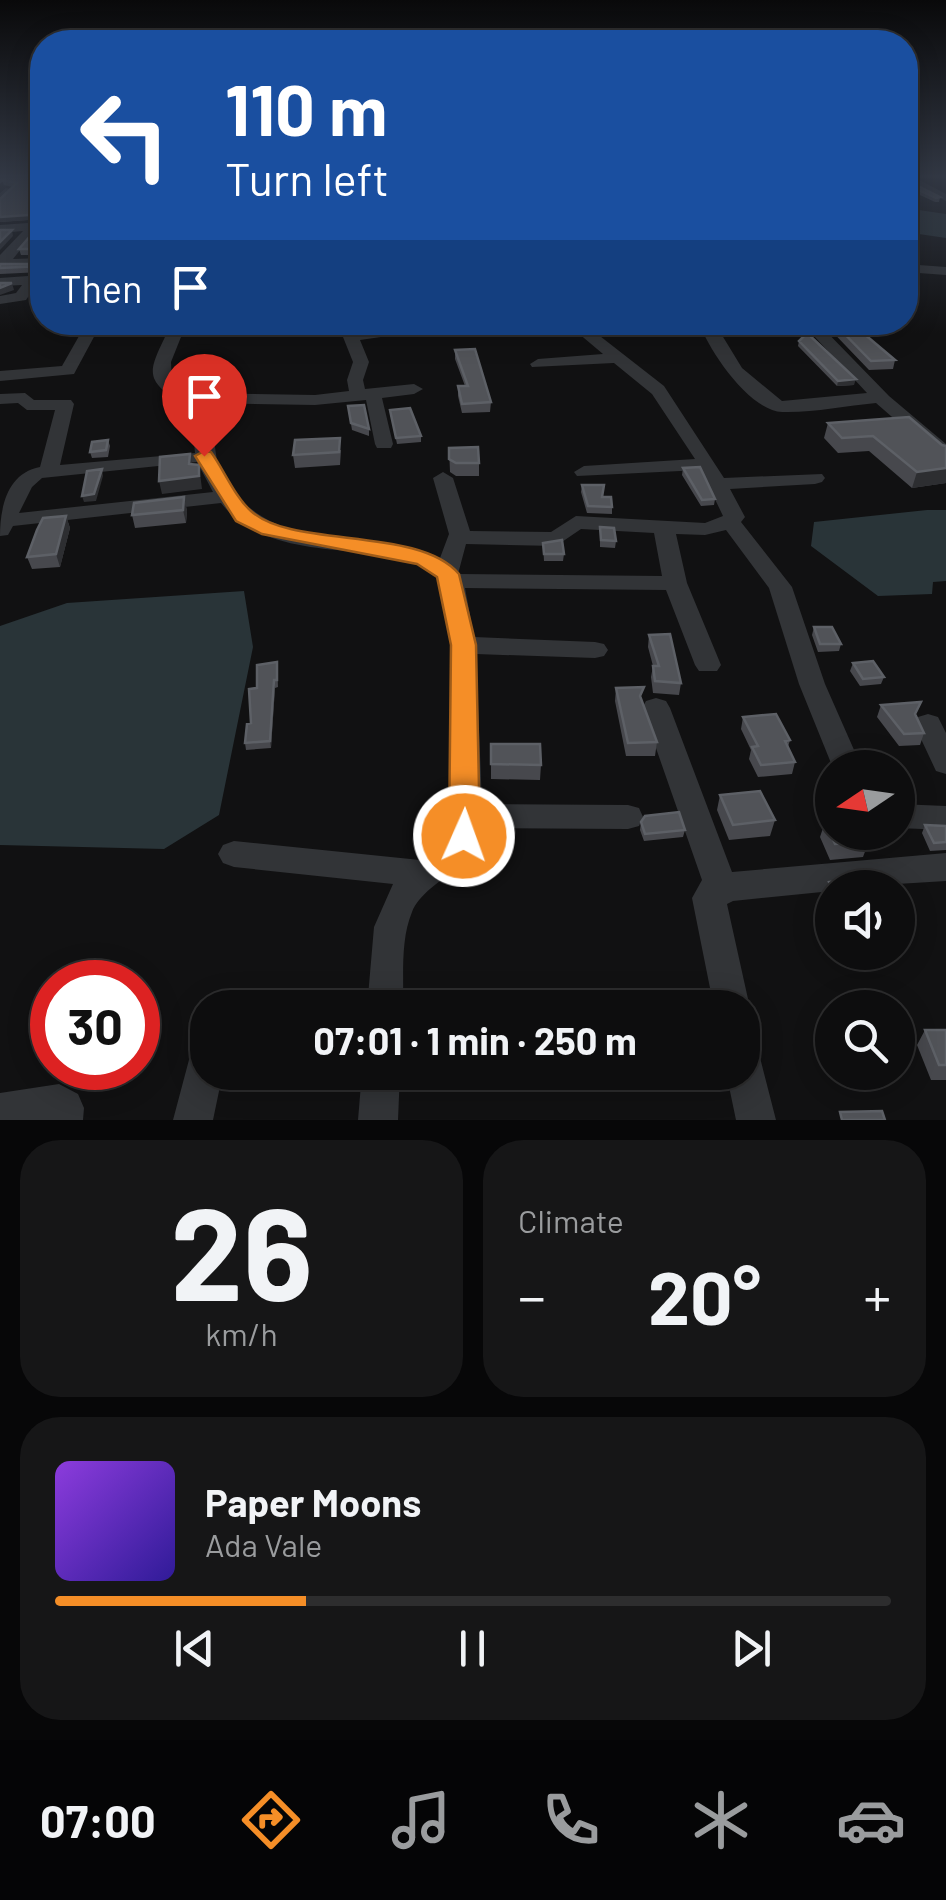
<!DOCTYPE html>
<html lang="en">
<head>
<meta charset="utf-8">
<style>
  :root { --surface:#0d0d0e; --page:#161617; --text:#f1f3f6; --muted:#9a9c9e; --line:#2d2d2e; --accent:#f58e27 }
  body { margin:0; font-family:Barlow,sans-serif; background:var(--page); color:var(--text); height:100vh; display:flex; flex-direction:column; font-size:38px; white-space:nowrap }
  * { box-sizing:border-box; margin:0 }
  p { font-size:32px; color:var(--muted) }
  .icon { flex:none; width:55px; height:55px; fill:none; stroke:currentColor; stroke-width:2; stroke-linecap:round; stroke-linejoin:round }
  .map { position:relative; height:1120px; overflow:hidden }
  .panel { display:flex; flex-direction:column; gap:20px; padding:20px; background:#070708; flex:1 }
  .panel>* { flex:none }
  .hud { position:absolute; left:30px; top:30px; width:888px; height:305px; border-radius:40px; box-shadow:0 5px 25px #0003,0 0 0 2px var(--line); background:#1a4fa0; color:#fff; overflow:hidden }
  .needle { width:65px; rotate:257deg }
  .tools { position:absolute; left:815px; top:750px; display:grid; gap:20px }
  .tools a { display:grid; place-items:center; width:100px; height:100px; border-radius:50%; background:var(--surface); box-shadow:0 5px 25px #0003,0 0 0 2px var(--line); font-size:50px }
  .speed { position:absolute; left:30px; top:960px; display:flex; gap:20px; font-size:50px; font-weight:700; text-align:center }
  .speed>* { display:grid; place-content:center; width:130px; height:130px; border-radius:50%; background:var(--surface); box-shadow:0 5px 25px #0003,0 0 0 2px var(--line); line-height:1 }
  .speed .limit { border:15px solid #d22; background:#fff; color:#111 }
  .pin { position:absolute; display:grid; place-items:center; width:85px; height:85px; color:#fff; margin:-102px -42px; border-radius:50% 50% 50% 0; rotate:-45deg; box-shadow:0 0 10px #0007 }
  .pin .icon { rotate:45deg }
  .me { position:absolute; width:110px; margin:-55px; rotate:2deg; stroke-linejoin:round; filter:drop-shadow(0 0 8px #0008) }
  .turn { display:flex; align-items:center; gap:35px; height:210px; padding:0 30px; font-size:45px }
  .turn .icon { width:130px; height:130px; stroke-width:2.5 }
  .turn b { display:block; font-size:70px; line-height:85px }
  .then { display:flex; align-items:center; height:95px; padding:0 30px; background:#0003; gap:20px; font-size:38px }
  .big { font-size:75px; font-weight:700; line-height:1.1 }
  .panel .tile { flex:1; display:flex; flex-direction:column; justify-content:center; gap:15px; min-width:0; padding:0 35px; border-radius:40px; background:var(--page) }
  .panel .dial { align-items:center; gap:0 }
  .dial b { font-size:130px; line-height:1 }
  .song { display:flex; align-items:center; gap:30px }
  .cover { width:120px; height:120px; border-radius:15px; background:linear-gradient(135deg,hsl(270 70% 55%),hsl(250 70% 35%)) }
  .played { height:10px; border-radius:5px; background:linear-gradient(90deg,var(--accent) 30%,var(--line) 30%) }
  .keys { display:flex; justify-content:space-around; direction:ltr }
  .heat { display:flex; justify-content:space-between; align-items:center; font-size:55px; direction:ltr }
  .panel .tiles { flex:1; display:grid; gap:20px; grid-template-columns:1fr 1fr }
  .tile:last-child { grid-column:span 2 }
  .trip { position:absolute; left:190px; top:990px; width:570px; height:100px; border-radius:40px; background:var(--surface); box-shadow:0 5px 25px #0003,0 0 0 2px var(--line); font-weight:700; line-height:100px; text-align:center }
  .tab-bar { display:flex; height:160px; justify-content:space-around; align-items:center; background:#050506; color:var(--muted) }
  .tab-bar .icon { width:70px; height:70px }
  .tab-bar .active { color:var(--accent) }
  .tab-bar b { font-size:45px; color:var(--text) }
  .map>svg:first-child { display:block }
  .water { fill:#293438 }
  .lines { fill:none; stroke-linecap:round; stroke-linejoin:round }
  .street { fill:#323437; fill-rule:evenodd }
  .wall { fill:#47484d }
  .shaded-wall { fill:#2d2e31 }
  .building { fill:#515358; stroke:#5d6066; stroke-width:2.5 }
  .route { fill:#f58e27; stroke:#9f5c19; stroke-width:2.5 }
</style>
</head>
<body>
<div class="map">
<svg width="946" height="1120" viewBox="0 0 946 1120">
  <rect width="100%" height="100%" fill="#111112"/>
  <!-- water -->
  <path class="water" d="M905 208 946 214V238L905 232Z
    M927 510H946V581L933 582 932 594 878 596 811 546 814 522Z
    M244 591 253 647 219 815 164 849 0 845V626L67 603Z"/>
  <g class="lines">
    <!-- street -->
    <path class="street" d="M905 176H912L946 194V201L905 180Z
      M6 188 15 190 0 202V193Z
      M42 222V229L36 230 13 259 42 258V266L0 268V255L23 231 0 233V225Z
      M905 264 946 267V275L905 272Z
      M42 275V283L37 284 26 300 0 304V296L16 293 22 285 0 286V278Z
      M87 322H102L74 374 0 381V371L62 366Z
      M172 322H187L171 362 172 383 186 393 315 395 349 391 347 380 353 362 343 337 346 334 415 322 402 334 360 340 369 362 363 380 365 389 414 384 423 389 414 394 382 398 393 444 391 448H377L375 444 366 400 315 405 204 403C221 429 207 463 232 491 292 559 367 523 440 558L449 534 433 478 443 472 453 478 470 531 551 532 576 516 705 523 723 516 701 470 577 476 574 472 584 466 695 459 652 394 614 363 532 367 530 364 538 359 603 354 565 322H582L664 386 724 478 822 474 825 478 822 482 815 484 730 489 745 517 741 522 792 587 825 684 862 768H833L799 684 769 588 726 530 705 535 676 534 687 583 721 665 717 671H699L695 665 666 590 465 588 474 637 595 642 604 644 608 650 604 656 595 658 476 654 482 804 628 805 639 808 643 817 639 826 628 829 481 828C479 868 426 879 412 912 400 941 404 977 403 1008H367L374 927 393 884 234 867 223 863 218 854 223 845 234 841 420 860 450 833C453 786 463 607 434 574 400 535 274 572 221 503L13 526 8 535 0 536C0 508 7 473 40 467L55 410H27L18 403 0 404V394L25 393 34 400H71L74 404 60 465 195 453 191 410C140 377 147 376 172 322ZM197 462 213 492 19 513 32 487 42 478ZM581 529 654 533 662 576 458 574 466 544 556 546Z
      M500 322H515V324L508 328Z
      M699 322H714L742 368 782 401 867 393 801 322H817L889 396 946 444V460L939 458 876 403C845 406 812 413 782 412 750 411 708 350 699 322Z
      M656 698 666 701 670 708 732 872 946 853V881L832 888V891L733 901 727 904 750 1008 742 1021V1008H714L692 898 702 880 642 708 646 701Z
      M928 714 938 717 946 733V774L936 771 914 724 918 717Z
      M898 804 946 806V830L898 828Z
      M208 1036V1072H223L213 1120H173L194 1041Z
      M742 1037 756 1042 776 1120H736L726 1072H742Z
      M362 1072H400L398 1120H358Z
      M59 1084 78 1094 84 1108 83 1120H0V1093Z"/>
  </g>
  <!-- wall -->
  <path class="wall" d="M0 176H42V219L0 222V199L13 187 4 185Z
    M906 184 940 197 939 202H935L905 188Z
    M42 246V272L0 274V264H41L42 255H21L19 249Z
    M42 280V294L34 295 32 288Z
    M823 322H850L895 360 893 369 869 370Z
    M799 341 854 385 837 386 798 346Z
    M455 350 491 402 490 412 462 413 458 396V386H465L455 359Z
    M348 406 369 429V436L352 430Z
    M390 410 421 436V442L397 444Z
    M828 423 946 446V483L912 488 869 451 838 453 824 438Z
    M108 440 110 446 108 457 92 458 90 452Z
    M449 448 479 463V476H456L450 472Z
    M341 450 340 465 295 468 293 455Z
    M683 468 715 499 714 505 701 506 682 475Z
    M582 485 602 497 612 507V514L587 513 581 492Z
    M184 497 187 511 186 523 135 528 132 515Z
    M66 516 70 528 60 567 32 569 27 557Z
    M600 527 616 541 615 548 600 547Z
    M543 543 564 554 563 561H544Z
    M814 627 841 644 839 651 818 652 812 635Z
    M649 635 681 683 679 695 653 693 651 677 653 666 648 647Z
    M277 662 278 687 275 688 271 748 246 750 245 743 251 723 257 688Z
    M853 663 884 677 881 684 860 686 850 671Z
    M616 688 642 701 657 742 655 756H626L615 701Z
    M881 705 916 716 924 733 920 745 899 746 877 717Z
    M743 717 790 740 788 747 795 762 792 774 758 777 749 759 751 750 741 729Z
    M491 744 541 765 540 780 491 779Z
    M720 795 775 820 770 836 729 840 717 810Z
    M641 822 685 830 683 837 644 841 640 830Z
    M825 822 869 841 863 857 830 860 820 837Z
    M925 825 946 826V850L930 851 922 833Z
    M829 882 832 888V912L824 896Z
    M925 1030H946V1080H931L917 1045Z"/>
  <!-- shaded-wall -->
  <path class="shaded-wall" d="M42 214V219L0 222V217Z
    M12 230 13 236 0 250V242Z
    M12 283 14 290 0 295V288Z
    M856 379 854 385 837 386 838 381Z
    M190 454 193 467 199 465 202 489 162 494 159 481 189 464Z
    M946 468V483L912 488 917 472Z
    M102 469 103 476 96 501 84 502 82 496Z
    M184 497 187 511 186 523 183 510Z
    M66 516 70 528 60 567 56 554Z
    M274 680 275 688 271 748 270 741Z"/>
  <!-- building -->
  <path class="building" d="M0 176H42V214L0 217V199L17 183 2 180 0 182Z
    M912 183 940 197 936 198 906 184Z
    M42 226V234L36 246H42V249H19L37 228Z
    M0 230H12L0 242Z
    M42 252V266L0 268V264H41Z
    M42 280V288H32Z
    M0 283H12L0 288Z
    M833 322H850L895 360 871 361Z
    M807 333 856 379 838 381 799 341Z
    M475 349 491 402 462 404 458 386H468L455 350Z
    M364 405 369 429 351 423 348 406Z
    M410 408 421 436 396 438 390 410Z
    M909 417 942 445 946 446V468L917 472 873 436 842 438 828 423Z
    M340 438 339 452 293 455 295 440Z
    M108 440 106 450 90 452 92 442Z
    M478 447 479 463H456L449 459V448Z
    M190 454 189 464 199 465V476L159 481 160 457Z
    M700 467 715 499 702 500 683 468Z
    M102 469 94 494 82 496 87 471Z
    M582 485H604L602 497H611L612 507 588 506Z
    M184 497 183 510 132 515 134 503Z
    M66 516 56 554 27 557 37 530 43 518Z
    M600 527 614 528 616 541 601 540Z
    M562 540 564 554H544L543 543Z
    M814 627H832L841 644H820Z
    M670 634 681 683 655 681 653 666H659L649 635Z
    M873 661 884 677 863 679 853 663Z
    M277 662V680H274L270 741 245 743 247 724 251 723 249 689 257 688V665Z
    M644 687 640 696 657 742 628 743 616 688Z
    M921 702 915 714 924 733 904 734 881 705Z
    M776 714 790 740 785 741 795 762 761 765 752 747 758 746 743 717Z
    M491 744H540L541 765 491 764Z
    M760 791 775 820 733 825 720 795Z
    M679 812 685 830 645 834 641 822 645 816Z
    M832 821V832H864L869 841 835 844 825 822Z
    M925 825 946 826V842L934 843Z
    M884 876 892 888H832V890L829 882Z
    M925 1030H946V1065H939Z
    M882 1111 885 1120H842L840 1112Z"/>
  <!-- sky -->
  <linearGradient id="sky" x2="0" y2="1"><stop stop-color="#09090a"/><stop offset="0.53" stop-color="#323844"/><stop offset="1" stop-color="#323844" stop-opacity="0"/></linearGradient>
  <rect width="946" height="333" fill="url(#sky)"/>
  <!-- route -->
  <path class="route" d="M204 451 211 452C224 470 235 497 251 511 292 549 419 526 459 574L476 645 480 836 476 846 464 849 453 846 449 836 451 645 437 577 417 564 262 534 236 521 195 456Z"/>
</svg>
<div class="tools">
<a><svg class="needle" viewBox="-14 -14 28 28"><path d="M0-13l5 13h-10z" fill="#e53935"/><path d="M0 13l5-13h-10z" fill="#9a9c9e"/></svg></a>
<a><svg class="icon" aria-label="sound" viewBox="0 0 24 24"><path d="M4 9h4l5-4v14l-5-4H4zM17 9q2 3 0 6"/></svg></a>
<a><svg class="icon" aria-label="search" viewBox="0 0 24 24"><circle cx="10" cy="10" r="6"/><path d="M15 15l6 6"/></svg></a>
</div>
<div class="speed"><div class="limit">30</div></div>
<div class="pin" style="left:204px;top:456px;background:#d93025"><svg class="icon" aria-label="arrive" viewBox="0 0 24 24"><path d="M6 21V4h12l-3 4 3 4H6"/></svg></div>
<svg class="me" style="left:464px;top:836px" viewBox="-20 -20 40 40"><circle r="17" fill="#f58e27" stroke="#fff" stroke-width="3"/><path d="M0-11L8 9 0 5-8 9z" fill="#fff"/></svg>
<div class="trip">07:01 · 1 min · 250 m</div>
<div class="hud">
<div class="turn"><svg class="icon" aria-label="left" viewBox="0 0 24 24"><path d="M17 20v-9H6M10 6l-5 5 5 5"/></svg><div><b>110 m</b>Turn left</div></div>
<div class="then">Then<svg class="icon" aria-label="arrive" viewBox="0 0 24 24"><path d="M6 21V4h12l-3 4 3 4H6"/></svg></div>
</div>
</div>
<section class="panel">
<div class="tiles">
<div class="tile dial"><b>26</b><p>km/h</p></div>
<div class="tile"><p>Climate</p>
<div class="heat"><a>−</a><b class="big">20°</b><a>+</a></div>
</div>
<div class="tile">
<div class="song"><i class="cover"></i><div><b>Paper Moons</b><p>Ada Vale</p></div></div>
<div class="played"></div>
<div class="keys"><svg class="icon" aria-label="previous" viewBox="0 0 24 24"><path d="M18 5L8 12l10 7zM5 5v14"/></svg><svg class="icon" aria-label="pause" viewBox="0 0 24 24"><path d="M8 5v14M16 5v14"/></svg><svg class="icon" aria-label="next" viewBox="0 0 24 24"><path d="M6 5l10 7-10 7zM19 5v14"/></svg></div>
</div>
</div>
</section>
<nav class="tab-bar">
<b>07:00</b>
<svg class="icon active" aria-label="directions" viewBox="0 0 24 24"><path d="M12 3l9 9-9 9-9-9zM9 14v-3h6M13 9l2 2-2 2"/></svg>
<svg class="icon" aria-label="music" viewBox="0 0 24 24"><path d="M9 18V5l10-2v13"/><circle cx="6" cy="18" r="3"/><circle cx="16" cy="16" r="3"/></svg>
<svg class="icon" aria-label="phone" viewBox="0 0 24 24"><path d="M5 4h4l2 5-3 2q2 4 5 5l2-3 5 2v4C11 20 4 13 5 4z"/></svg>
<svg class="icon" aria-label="climate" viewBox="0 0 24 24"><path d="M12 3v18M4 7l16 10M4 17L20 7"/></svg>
<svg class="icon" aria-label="car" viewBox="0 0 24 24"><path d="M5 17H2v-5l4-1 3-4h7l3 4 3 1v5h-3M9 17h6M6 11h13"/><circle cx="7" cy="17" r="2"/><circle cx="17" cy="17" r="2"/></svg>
</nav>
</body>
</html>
